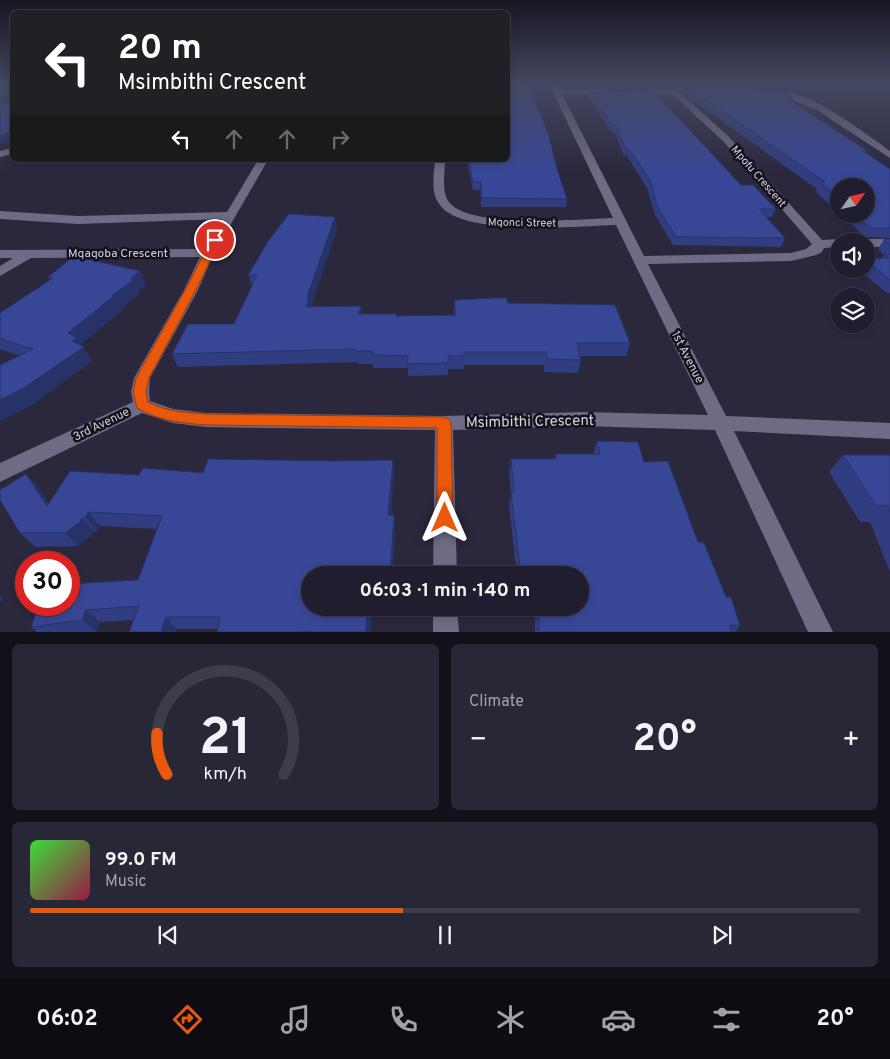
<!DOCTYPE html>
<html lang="en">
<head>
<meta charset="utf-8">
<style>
  :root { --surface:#201e2e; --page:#282736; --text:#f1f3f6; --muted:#a2a2aa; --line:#3d3c4a; --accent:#ea580c }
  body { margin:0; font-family:Overpass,sans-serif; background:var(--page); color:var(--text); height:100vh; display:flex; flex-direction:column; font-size:19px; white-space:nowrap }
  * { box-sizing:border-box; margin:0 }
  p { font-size:16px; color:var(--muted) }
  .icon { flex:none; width:28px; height:28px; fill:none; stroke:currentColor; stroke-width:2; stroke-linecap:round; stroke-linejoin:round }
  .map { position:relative; height:632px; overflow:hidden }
  .side { display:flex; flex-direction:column; gap:12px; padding:12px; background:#121019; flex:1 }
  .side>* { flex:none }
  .guide { position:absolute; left:10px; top:10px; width:500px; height:152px; border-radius:8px; box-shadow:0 2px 8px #0003,0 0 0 1px var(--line); background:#202124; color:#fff; overflow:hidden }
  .needle { width:32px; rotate:56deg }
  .buttons { position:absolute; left:830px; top:178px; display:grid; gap:10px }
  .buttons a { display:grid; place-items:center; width:45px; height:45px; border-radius:50%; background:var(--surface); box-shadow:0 2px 8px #0003,0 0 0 1px var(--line); font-size:25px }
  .speed { position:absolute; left:15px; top:551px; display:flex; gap:10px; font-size:25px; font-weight:700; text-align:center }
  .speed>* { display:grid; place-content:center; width:65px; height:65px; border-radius:50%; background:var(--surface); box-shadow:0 2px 8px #0003,0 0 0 1px var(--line); line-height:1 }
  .speed .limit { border:8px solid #d22; background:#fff; color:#111 }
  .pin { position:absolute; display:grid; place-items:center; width:42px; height:42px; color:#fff; margin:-21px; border:2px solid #fff; border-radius:50%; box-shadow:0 1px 5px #0007 }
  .me { position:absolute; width:55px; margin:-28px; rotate:0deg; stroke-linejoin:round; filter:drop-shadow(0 0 4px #0008) }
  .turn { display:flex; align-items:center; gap:18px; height:105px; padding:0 25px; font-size:22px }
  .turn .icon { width:65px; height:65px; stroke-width:2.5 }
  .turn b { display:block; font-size:35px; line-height:42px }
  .lanes { display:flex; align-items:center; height:48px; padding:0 25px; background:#0003; justify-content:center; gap:25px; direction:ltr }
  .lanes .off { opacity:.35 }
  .big { font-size:38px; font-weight:700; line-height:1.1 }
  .side .tile { flex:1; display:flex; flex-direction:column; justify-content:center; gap:8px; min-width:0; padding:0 18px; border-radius:8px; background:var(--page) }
  .side .dial { align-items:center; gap:0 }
  .dial svg { height:130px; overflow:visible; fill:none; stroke:var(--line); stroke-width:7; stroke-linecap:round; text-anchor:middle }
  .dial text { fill:var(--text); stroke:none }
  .song { display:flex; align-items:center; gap:15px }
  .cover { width:60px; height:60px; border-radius:8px; background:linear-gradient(135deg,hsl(120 70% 55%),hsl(340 70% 35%)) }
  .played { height:5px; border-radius:2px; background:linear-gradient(90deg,var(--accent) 45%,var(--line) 45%) }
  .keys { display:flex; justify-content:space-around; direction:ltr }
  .heat { display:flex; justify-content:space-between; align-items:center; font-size:28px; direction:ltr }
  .side .tiles { flex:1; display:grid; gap:12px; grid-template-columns:1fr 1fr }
  .tile:last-child { grid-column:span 2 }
  .trip { position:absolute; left:301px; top:566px; width:288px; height:50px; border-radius:25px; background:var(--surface); box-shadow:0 2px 8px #0003,0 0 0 1px var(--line); font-weight:700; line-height:50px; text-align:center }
  .menu { display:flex; height:80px; justify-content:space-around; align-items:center; background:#0d0c12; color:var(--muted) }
  .menu .icon { width:35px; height:35px }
  .menu .current { color:var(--accent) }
  .menu b { font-size:22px; color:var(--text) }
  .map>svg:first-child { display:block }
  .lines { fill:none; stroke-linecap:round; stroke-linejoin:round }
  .minor { fill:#6e6b84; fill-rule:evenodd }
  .wall { fill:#303d80 }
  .shaded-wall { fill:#273268 }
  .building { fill:#384795; stroke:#273268 }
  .route { fill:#ea580c; stroke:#983908 }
  .labels { text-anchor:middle; stroke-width:5; stroke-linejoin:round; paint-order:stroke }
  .far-street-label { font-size:11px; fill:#d3d1df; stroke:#13121b }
  .street-label { font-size:12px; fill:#d3d1df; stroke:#13121b }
  .near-street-label { font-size:15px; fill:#d3d1df; stroke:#13121b }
</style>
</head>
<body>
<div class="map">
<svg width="890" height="632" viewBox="0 0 890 632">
  <rect width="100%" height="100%" fill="#2b283d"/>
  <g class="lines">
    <!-- minor -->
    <path class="minor" d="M549 84H557L560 90H611L615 92 611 94H562L644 256 791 253 806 249 812 244 723 141 672 94H631V90H677L729 137 822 240 839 239 844 241H839V247L824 248 822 252 816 255 791 261 648 264 726 416 890 423V439L734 431 833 632H808L715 430 582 426 453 430 457 575H433L435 430 206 427 173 423 142 413 0 482V463L133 402 131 392 134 378 184 290 200 257 31 258 0 276V266L13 258H0V250L204 249 222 219 78 224 0 219V211L78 216 227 212 258 160H268L214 253 198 290 150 378 149 392 150 401 173 409 206 413 444 416 582 412 708 415 616 225C580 226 462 237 440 205 430 193 434 175 435 160H445C445 172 441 191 449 202 468 229 581 219 613 218Z
      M770 91C806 86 861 131 890 151V158L817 110 788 98 770 95Z
      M12 148V154L0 157V151Z
      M866 239H890V247H866V241H861Z
      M433 608H457L459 632H433Z"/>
  </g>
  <!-- wall -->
  <path class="wall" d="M508 84 535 95V101L567 199 566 207H481V190H473L467 160H508Z
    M671 84H767L766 88 675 87Z
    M689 88 793 98 792 101 868 151 867 153 890 169V238L865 237 840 214H866L839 186V213L816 192 817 189 687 96Z
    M590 92 741 185 776 209 772 217H766L785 238 781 247 673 245 655 215 647 188 627 156H624L615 133H612L589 98Z
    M337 229 311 306H361L362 314 396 316 454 315V300L507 303 630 343 626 356H580L581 360 578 373 544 372V365H464V369H448V375L408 376V368H373V364H358V362L178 367 172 354 234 324 252 286 248 275Z
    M884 239H890V293H887L858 269H866V259H881L884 255 878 249Z
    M140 271 146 285 138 291 139 294 121 309V311L81 344 92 361 33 404 0 421V365L20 356 0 349V313L50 280 48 277Z
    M597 441 644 462 698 542 740 626 735 632H535V608H580V575H517L509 507 511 495 509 474 511 459H554L555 454H593Z
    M843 455H890V572L870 522H860L829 472Z
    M393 460 394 474 391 515H394L395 529 310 575 371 608 370 632H217V629H176L134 620 100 622 96 632H37L31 627 138 580 157 529 100 526 97 532 94 531 92 535 78 546 35 547 20 533 26 474 39 489 48 503 139 475 203 473 335 461Z"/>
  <!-- shaded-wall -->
  <path class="shaded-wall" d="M8 94 12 101 0 105V97Z
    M12 132V141L0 144V136Z
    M335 217 337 229 311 306 306 307 307 297Z
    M140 271 146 285 138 291 139 294 121 309V311L81 344 92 361 33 404 0 421V400L68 333 112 296 131 278Z
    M361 306 363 318 358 314Z
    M393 460 394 474 390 529 388 515Z
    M26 474 39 489 60 520 47 506Z
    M88 512 100 526 97 532 85 518Z
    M394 515 395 529 393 575H390Z
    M82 518 94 531 92 535 78 546 65 533Z
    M0 593 3 599 0 602Z
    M367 608H371L370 632H366Z
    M86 610 100 622 96 632 82 620Z
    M166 617 176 629V632H161Z"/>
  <!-- building -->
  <path class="building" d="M0 84H12V132L0 136V105L10 102V96L8 94 0 97Z
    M508 84H529L535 95 532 94 549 135 555 162 567 199 481 198V182H473L469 160H508V88H514L508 86Z
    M689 88H743L786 92 793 98H786L868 151H863L890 169V228H871L855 214H866V186H839V199L820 182H825Z
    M653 91 741 185H753L776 209H759L785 238 676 237 657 206 650 180 629 149H626L616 125 613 126 590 92Z
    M289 214 335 217 307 297H309L306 307 361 306 358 314H396V316L456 315 454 300 494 298H507V303L615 305 630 343H577L581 360 547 359 546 352H464V356H448V363L407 364 408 356 372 355 373 351H356V349L172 354 188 324H234L257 275H248L269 240Z
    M884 239H890V245Z
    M884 254H890V280L866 260V259L889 258Z
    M74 256 140 271 131 278 133 280 112 296H114L68 333 77 338 72 341 84 347 22 389 0 400V365L33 349 0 339V313L53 278 48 277Z
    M597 441 638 442 644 462 668 461 698 542 704 543 726 597H731L740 626 730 625 732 632H539V608H580V575H521L511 492H514L511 459H556L555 454H600Z
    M843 455H890V512L887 505 876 506Z
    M208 459 335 461 393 460 388 515H394L390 575H310V608H367L366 632H311V631L299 632H217L220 617H166L161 632H129L139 606 86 610 82 620 31 627 39 605H69V584L138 580 162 516 88 512 85 518H82L80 522 65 533H20L0 500V490L26 474 47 506 70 471 139 475 143 468 203 473Z"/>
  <!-- sky -->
  <linearGradient id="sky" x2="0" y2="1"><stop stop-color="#181622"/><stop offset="0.49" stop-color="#444862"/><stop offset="1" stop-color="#444862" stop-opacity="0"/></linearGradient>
  <rect width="890" height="172" fill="url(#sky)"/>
  <!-- route -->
  <path class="route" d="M215 237 220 240 196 290 149 378 146 392 148 402C167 412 185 412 206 414L444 417 449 419 451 423 453 518 451 523 445 526 439 523 437 518V428L206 425C181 423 159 421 137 408L133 392 136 378 185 290 211 240Z"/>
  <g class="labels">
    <!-- far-street labels -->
    <g class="far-street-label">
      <text transform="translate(759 176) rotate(49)" y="4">Mpofu Crescent</text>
      <text transform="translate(522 222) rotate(1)" y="4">Mqonci Street</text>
    </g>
    <!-- street labels -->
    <g class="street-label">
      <text x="118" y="257">Mqaqoba Crescent</text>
      <text transform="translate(688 357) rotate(63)" y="4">1st Avenue</text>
      <text transform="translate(101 424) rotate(-26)" y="4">3rd Avenue</text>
    </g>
    <!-- near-street labels -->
    <g class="near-street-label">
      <text transform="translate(530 421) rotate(-1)" y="5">Msimbithi Crescent</text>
    </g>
  </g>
</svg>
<div class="buttons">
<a><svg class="needle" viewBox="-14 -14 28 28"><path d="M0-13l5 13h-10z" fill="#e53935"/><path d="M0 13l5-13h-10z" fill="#a2a2aa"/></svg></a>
<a><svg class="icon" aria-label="sound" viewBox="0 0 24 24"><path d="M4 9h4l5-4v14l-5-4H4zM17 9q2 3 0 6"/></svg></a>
<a><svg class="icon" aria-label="layers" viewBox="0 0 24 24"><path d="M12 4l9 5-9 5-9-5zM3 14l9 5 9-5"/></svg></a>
</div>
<div class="speed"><div class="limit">30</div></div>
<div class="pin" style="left:215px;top:240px;background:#d93025"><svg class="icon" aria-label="arrive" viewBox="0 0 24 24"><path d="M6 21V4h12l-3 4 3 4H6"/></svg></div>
<svg class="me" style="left:445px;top:518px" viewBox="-20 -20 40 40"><path d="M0-17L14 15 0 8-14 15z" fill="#ea580c" stroke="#fff" stroke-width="4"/></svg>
<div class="trip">06:03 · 1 min · 140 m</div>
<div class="guide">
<div class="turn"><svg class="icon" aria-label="left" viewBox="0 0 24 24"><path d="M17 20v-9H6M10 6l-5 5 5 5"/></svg><div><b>20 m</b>Msimbithi Crescent</div></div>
<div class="lanes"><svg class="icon" aria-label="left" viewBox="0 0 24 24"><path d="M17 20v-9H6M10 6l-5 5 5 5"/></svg><svg class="icon off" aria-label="ahead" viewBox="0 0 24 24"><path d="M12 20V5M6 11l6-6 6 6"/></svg><svg class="icon off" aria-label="ahead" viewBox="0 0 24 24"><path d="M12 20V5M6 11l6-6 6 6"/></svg><svg class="icon off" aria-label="right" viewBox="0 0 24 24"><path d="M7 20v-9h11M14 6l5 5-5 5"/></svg></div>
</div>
</div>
<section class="side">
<div class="tiles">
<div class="tile dial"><svg viewBox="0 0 100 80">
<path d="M14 69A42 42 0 1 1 86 69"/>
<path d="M14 69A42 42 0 0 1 8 44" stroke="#ea580c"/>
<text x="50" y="56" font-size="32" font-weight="700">21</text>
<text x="50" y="72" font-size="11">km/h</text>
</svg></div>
<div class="tile"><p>Climate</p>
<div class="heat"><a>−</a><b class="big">20°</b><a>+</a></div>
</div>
<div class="tile">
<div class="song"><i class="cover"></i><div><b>99.0 FM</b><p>Music</p></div></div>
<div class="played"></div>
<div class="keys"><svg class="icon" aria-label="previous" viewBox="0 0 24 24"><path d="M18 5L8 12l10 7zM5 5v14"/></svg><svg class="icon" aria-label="pause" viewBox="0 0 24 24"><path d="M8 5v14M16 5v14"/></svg><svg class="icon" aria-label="next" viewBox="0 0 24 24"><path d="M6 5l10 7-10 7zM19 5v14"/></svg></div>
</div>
</div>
</section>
<nav class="menu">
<b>06:02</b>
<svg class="icon current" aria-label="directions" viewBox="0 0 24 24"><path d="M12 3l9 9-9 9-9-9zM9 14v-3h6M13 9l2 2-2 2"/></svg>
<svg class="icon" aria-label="music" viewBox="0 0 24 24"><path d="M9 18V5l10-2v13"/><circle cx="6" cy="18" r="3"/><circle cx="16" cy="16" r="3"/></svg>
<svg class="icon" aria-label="phone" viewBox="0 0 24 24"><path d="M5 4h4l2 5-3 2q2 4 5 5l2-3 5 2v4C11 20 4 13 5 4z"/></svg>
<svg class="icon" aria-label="climate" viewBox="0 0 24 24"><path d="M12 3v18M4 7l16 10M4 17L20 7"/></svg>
<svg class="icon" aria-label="car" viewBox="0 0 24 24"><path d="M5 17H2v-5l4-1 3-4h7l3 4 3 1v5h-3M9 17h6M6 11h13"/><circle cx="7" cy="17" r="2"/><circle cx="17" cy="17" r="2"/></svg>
<svg class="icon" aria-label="filters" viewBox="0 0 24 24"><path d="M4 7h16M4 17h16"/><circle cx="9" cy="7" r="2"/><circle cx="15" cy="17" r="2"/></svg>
<b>20°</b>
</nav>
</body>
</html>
